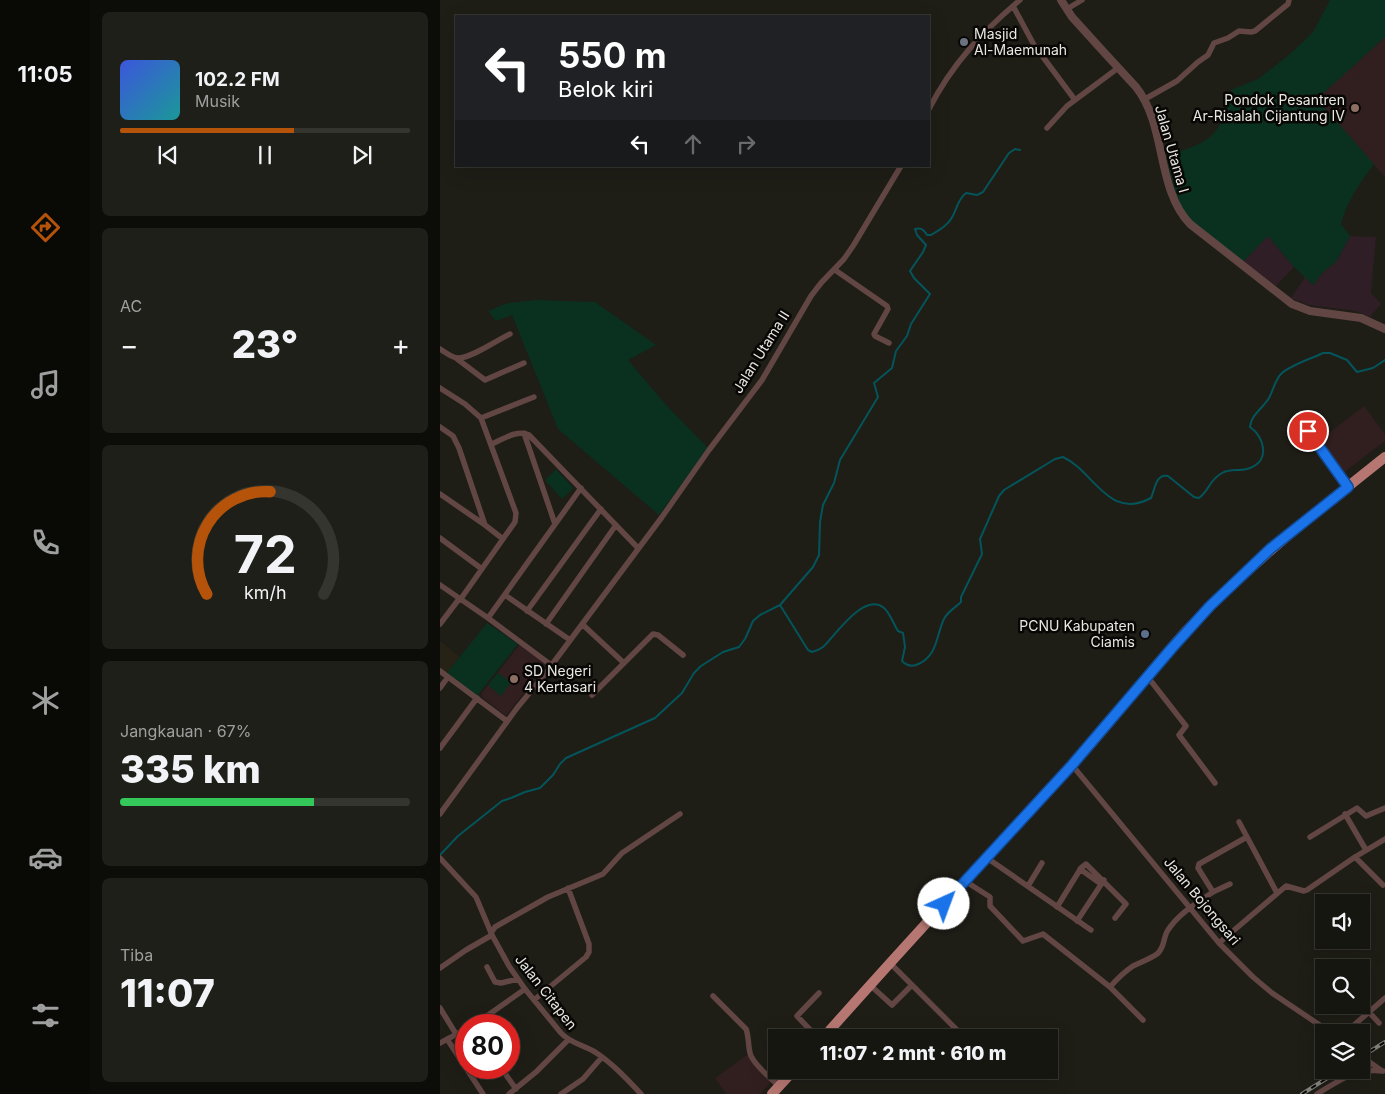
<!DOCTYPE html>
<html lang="id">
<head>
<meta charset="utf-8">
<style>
  :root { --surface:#161610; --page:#1f1f19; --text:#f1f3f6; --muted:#9e9f9f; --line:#353530; --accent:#b45309 }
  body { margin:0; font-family:Inter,sans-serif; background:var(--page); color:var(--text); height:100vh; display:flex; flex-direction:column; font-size:19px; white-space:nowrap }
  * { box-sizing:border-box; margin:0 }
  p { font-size:16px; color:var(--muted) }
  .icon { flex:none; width:28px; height:28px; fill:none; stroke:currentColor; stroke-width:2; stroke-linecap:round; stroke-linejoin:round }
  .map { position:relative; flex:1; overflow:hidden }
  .details { display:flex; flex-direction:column; gap:12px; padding:12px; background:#0c0c09; width:350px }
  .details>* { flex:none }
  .guide { position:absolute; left:15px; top:15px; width:475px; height:152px; border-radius:0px; box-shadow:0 5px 20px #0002,0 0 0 1px var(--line); background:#202124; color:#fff; overflow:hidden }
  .controls { position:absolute; left:875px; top:894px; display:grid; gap:10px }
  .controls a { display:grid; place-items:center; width:55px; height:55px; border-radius:0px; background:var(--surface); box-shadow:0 5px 20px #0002,0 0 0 1px var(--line); font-size:25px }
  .speed { position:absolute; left:15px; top:1014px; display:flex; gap:10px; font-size:25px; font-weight:700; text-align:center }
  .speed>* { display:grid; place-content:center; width:65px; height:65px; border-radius:50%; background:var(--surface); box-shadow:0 5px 20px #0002,0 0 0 1px var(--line); line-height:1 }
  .speed .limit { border:8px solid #d22; background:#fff; color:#111 }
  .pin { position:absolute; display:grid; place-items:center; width:42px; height:42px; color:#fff; margin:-21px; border:2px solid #fff; border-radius:50%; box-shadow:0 1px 5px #0007 }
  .me { position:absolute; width:55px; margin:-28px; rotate:43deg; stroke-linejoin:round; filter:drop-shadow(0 0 4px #0008) }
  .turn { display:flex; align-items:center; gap:18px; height:105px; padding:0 20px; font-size:22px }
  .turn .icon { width:65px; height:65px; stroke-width:2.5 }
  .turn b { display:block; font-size:35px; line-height:42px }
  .lanes { display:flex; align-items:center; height:48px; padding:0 20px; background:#0003; justify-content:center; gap:25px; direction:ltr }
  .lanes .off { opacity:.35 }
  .big { font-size:38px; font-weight:800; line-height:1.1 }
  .details .widget { flex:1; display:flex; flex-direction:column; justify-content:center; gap:8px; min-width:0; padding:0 18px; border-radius:8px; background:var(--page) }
  .details .dial { align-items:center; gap:0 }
  .dial svg { height:130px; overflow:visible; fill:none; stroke:var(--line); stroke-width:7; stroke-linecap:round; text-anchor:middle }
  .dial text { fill:var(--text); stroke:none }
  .song { display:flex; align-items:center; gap:15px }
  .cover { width:60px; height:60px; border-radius:8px; background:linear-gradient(135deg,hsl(230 70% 55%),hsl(180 70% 35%)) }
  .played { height:5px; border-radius:2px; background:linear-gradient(90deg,var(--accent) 60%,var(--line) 60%) }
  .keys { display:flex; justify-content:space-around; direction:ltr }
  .heat { display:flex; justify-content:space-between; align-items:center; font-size:28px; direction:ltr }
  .charge { height:8px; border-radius:4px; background:linear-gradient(90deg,#34c759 67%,var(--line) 0) }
  .trip { position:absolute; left:328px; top:1029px; width:290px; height:50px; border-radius:0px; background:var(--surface); box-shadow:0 5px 20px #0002,0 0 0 1px var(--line); font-weight:800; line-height:50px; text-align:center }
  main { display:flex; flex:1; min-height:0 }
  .tabs { display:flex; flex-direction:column; width:90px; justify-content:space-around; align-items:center; background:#090906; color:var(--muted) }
  .tabs .icon { width:35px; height:35px }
  .tabs .current { color:var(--accent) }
  .tabs b { font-size:22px; color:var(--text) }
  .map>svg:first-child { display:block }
  .built { fill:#262316 }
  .industrial { fill:#2f1e26 }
  .education { fill:#311e1f }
  .green { fill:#0a3020 }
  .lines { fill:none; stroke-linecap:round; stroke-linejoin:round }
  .stream { stroke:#04555b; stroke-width:2 }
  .minor { stroke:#624644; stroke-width:5.5 }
  .tertiary { stroke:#624644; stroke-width:8 }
  .trunk { stroke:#b67772; stroke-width:10 }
  .rail-casing { stroke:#82817b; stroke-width:4 }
  .rail { stroke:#080705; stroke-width:2; stroke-dasharray:5.5; stroke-linecap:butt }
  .route-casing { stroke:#114b97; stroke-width:12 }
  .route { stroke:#1a73e8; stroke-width:9 }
  .worship-dot { fill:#6b7280; stroke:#080705; stroke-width:2 }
  .education-dot { fill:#8d6e63; stroke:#080705; stroke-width:2 }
  .service-dot { fill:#5c6f8a; stroke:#080705; stroke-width:2 }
  .labels { text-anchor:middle; stroke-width:5; stroke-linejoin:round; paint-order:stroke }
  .poi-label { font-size:14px; fill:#e8e7e2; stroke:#080705; text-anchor:start }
  .street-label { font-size:14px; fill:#e8e7e2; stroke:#080705 }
</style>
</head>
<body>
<main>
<nav class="tabs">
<b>11:05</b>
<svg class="icon current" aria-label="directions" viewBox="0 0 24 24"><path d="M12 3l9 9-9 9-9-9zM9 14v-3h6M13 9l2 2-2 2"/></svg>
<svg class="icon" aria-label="music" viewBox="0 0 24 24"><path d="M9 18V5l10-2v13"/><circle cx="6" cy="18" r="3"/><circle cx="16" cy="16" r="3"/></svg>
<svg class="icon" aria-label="phone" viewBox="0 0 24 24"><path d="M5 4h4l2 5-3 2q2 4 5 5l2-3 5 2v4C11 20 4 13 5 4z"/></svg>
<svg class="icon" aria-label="climate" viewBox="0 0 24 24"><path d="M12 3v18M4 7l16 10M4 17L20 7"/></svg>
<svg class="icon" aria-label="car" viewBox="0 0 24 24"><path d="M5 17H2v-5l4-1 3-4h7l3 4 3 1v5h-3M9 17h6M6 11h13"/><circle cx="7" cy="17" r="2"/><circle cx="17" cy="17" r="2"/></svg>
<svg class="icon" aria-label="filters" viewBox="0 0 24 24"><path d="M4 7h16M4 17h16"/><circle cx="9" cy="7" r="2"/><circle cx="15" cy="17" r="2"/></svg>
</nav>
<section class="details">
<div class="widget">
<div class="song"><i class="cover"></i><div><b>102.2 FM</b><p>Musik</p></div></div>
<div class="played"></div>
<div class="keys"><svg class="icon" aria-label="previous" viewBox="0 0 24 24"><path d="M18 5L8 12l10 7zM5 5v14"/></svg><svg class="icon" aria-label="pause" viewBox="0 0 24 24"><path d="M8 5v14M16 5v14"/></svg><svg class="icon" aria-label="next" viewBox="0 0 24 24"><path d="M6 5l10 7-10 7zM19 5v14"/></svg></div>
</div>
<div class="widget"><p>AC</p>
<div class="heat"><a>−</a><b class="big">23°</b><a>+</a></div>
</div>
<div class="widget dial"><svg viewBox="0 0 100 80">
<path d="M14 69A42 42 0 1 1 86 69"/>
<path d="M14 69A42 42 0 0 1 53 6" stroke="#b45309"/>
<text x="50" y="56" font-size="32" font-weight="700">72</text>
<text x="50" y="72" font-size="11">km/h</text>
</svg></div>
<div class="widget"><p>Jangkauan · 67%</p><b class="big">335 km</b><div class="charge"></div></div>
<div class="widget"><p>Tiba</p><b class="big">11:07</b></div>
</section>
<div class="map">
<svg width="945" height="1094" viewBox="0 0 945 1094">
  <rect width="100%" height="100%" fill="#1e1d16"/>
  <!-- built -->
  <path class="built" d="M0 641 20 657 6 674 0 669Z"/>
  <!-- industrial -->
  <path class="industrial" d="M827 235 854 267 834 288 803 262Z
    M910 236 936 237 931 293 941 304 930 317 916 311 869 305 851 298 865 277 873 285 883 272 896 262Z"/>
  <!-- education -->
  <path class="education" d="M945 37V177L876 99Z
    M924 406 945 434V441L902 474 877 442Z
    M80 644 105 663V666L66 716 42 697 41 694Z
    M307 1055 332 1081 320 1094H286L275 1078Z"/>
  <!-- green -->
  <path class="green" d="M890 0H945V37L877 99 934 164C920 183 907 201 901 224L910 236 896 262 883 272 873 285 854 267 828 236 803 262 752 221C735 203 732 180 726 156 740 151 763 145 773 134 784 123 788 104 791 90L818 79 849 55 873 32Z
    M96 300 155 302 216 345 188 360 226 405 268 448 219 515 118 429 72 315 56 321 48 311 67 303Z
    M116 469 133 488 122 499 105 480Z
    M47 623 78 644 37 696 6 674Z
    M58 673 71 682 61 696 48 685Z"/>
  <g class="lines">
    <!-- stream -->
    <path class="stream" d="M340 605 368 650 372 652C376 651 379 650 383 647 394 637 424 591 444 608 450 613 454 625 458 631L463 633 465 647 462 661C466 665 470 667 476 665 498 657 496 635 504 619 507 612 516 607 521 602V597L542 554 540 539 559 496 564 490 615 459 623 457C654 471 668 521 711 498 715 489 716 473 728 476L754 497 759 498C770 490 768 481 782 473 791 468 801 472 810 468 830 461 825 437 810 427 810 416 823 408 829 398 833 391 835 380 841 374 850 365 871 359 883 353H890L907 360 917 372 933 368 945 360
      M0 855 18 836 62 801 71 798 85 792 100 788 113 775 120 764 126 758 215 718 242 693 254 673 261 666 283 652 299 647 305 639 313 621 320 615 340 605 373 567 379 555 380 522 383 505 394 483 400 460 438 397 434 383 452 368 456 351 467 336 471 324 490 294 474 278 470 271 483 252 486 245 477 235 475 229C481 227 484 230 487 235H491C498 231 507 226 511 219 517 210 517 200 526 193L537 195 543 192 569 153 575 149 580 150"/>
    <!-- minor -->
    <path class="minor" d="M573 6 594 45 635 100
      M627 9 642 0
      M705 99 737 81 758 62 768 55 774 43 788 38 799 31 811 32 815 31 848 4 849 0
      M489 109C512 64 542 32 580 0
      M607 128 627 106 678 68
      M395 270 447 306 448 309 434 334 435 336 449 343
      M0 349C5 352 12 358 18 358 32 358 57 340 70 334
      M16 358 45 380 84 363
      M0 388 25 404 41 418 76 513 75 522 20 600
      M41 418 94 397
      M0 427 13 436 19 448 45 525 63 539
      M868 431 908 487
      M84 433 115 524
      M52 444C63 439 78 429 89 435L198 548
      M0 494 45 525
      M0 538 42 569
      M0 585 48 618 111 665
      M65 595 130 640
      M87 611 161 509
      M48 618 141 488
      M0 624 19 599
      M106 624 176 525
      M142 624 184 663
      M0 671 67 721
      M707 676 746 726 739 735 775 783
      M0 688 8 677
      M152 695 213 634 218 635 243 655
      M0 748 37 698
      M632 765 779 943 813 977 832 993 890 1032
      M0 814 77 708 105 674 222 517 269 450 322 380 371 296 381 283 404 259 413 246 461 166
      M905 814 926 850
      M799 822 837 893
      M870 837 917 808 926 816 945 808
      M915 857 943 885
      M0 858 36 897 52 935 69 966 85 989 121 1033C130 1043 143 1045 155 1052 172 1063 187 1079 201 1094
      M547 858 651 930
      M640 869 661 884
      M525 881 550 897V906L583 941 603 934 670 987 703 1020
      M790 884 773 892 758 868 759 864 807 837
      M588 886 602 863
      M617 907 641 868 646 864 686 904 675 918
      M637 921 664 880
      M51 933 55 927 108 897 163 874 182 853 240 814
      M779 943 846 886 864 891 867 890 915 857 945 839
      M450 963 525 1038
      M47 967 55 982 61 983 78 979
      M0 968 26 950 52 935
      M430 985 452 1005 472 985
      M670 987C677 979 684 972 693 966 701 962 710 959 717 954 725 948 723 937 728 930 739 913 757 903 773 892
      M273 996 306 1029C309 1037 308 1045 310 1053 312 1063 331 1079 339 1086
      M94 1000 146 957 149 952V944L128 888
      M0 1008 16 1034
      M929 1012 939 1023
      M34 1025 85 989
      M906 1032 945 998
      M378 1038 357 1016 379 993
      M7 1039 43 1094
      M0 1043 26 1029
      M921 1056 942 1071
      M61 1068 76 1089
      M69 1094 97 1071 128 1040
      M121 1094 143 1079 162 1057
      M877 1094C900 1080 915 1068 943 1071"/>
    <!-- tertiary -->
    <path class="tertiary" d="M621 0 632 17 661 49 696 87C727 126 716 189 750 224L852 304 870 311 921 318 945 329"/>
    <!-- trunk -->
    <path class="trunk" d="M383 1038C464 946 547 857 630 767 671 724 706 675 746 631 807 566 876 512 945 457
      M332 1094 354 1070"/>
    <defs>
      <path id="rail" d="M921 1057 945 1042
        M862 1094 900 1070"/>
    </defs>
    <!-- rail casing -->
    <use href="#rail" class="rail-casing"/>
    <!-- rail -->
    <use href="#rail" class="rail"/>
  </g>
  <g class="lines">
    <defs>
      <path id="route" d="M504 904 632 765 732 648 770 606 830 549 908 487 868 431"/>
    </defs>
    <!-- route casing -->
    <use href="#route" class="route-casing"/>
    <!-- route -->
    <use href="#route" class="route"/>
  </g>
  <!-- markers -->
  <circle class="worship-dot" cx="524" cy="42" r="5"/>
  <g class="education-dot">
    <circle cx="915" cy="108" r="5"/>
    <circle cx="74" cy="679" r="5"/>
  </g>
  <circle class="service-dot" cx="705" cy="634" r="5"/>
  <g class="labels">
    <!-- poi labels -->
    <g class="poi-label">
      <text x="534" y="39">Masjid<tspan x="534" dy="16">Al-Maemunah</tspan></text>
      <text x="905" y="105" text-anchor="end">Pondok Pesantren<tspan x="905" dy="16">Ar-Risalah Cijantung IV</tspan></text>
      <text x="695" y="631" text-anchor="end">PCNU Kabupaten<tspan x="695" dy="16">Ciamis</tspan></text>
      <text x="84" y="676">SD Negeri<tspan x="84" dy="16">4 Kertasari</tspan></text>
    </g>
    <!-- street labels -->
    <g class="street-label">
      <text transform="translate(732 149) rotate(74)" y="5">Jalan Utama I</text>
      <text transform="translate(321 352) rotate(-58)" y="5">Jalan Utama II</text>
      <text transform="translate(762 901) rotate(50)" y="5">Jalan Bojongsari</text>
      <text transform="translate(106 992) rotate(52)" y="5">Jalan Citapen</text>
    </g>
  </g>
</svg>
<div class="controls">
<a><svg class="icon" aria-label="sound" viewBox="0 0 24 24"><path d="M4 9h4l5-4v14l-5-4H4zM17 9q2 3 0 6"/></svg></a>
<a><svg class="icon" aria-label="search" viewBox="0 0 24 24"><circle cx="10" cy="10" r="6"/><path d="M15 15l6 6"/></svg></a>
<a><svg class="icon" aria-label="layers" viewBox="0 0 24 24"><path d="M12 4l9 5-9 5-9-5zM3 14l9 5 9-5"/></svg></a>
</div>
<div class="speed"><div class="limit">80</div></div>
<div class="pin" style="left:868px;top:431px;background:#d93025"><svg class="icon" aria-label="arrive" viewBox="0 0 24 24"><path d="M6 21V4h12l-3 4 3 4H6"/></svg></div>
<svg class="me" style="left:504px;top:904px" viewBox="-20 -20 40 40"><circle r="19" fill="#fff"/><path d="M0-13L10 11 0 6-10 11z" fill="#1a73e8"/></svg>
<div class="trip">11:07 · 2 mnt · 610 m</div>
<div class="guide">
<div class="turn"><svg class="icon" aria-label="left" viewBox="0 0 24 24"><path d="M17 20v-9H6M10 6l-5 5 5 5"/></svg><div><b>550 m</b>Belok kiri</div></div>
<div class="lanes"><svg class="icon" aria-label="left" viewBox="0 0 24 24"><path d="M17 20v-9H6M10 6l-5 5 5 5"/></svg><svg class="icon off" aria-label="ahead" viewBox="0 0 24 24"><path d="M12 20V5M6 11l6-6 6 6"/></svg><svg class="icon off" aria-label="right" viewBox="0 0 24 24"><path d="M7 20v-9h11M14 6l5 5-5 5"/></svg></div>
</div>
</div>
</main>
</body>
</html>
